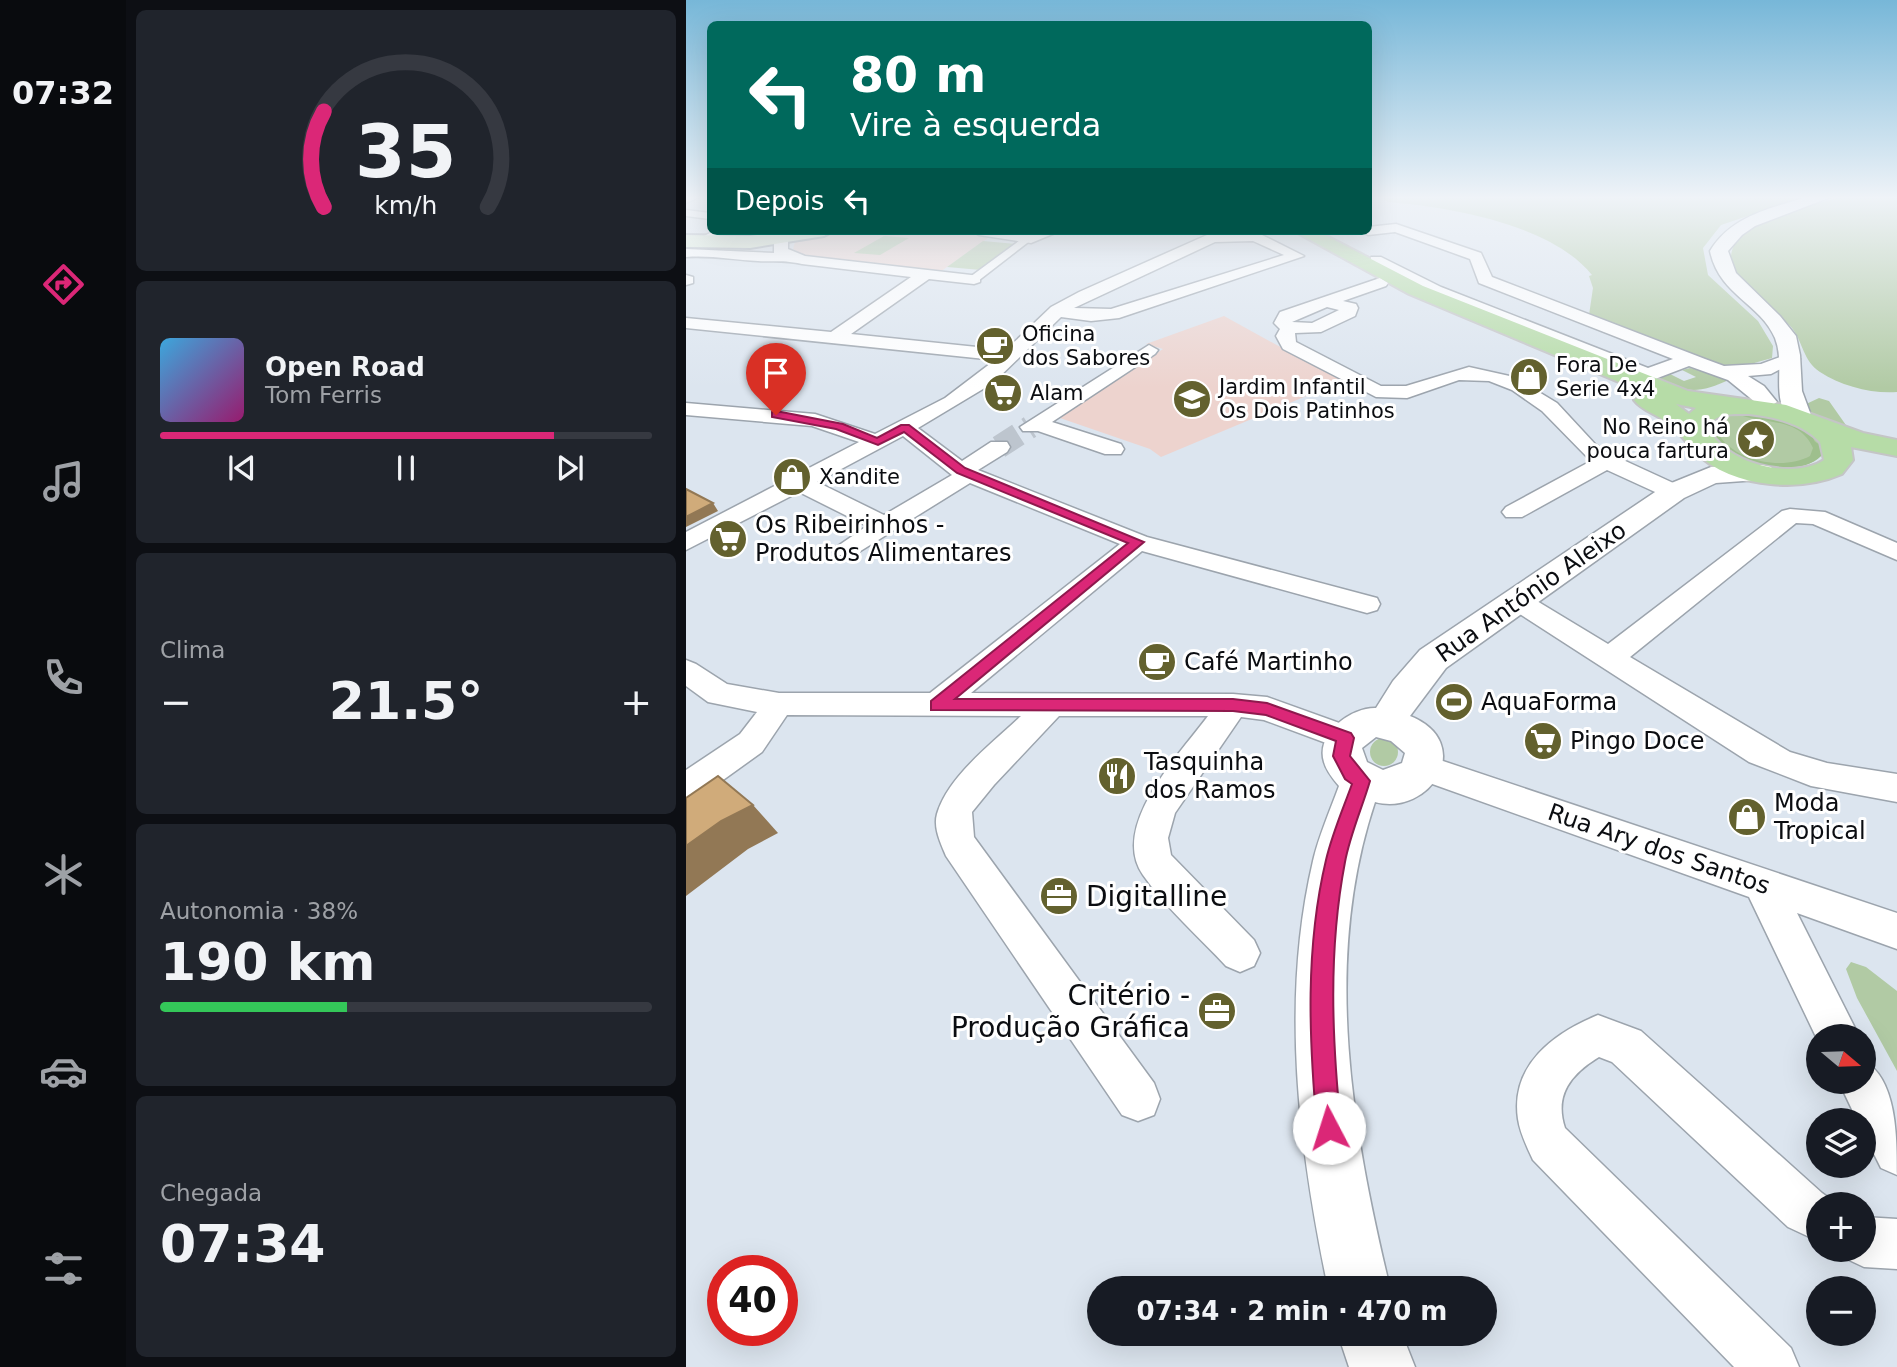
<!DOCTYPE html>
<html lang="pt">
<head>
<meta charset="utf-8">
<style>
  :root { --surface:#171b24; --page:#20242c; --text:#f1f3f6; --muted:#9ea1a6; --line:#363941; --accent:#db2777 }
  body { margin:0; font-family:"DejaVu Sans",sans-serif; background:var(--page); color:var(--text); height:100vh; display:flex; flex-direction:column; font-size:26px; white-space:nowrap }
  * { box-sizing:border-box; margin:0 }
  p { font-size:23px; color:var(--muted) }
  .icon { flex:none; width:38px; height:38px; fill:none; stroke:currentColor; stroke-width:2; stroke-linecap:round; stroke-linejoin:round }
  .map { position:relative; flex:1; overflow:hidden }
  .side { display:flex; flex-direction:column; gap:10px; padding:10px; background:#0d0f14; width:560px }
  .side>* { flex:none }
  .hud { position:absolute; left:21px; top:21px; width:665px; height:214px; border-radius:10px; box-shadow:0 7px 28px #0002; background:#00695c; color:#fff; overflow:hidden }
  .needle { width:46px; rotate:109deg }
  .fabs { position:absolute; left:1120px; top:1024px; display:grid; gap:14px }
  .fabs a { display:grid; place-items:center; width:70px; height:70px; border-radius:50%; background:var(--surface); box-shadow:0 7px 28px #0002; font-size:35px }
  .speed { position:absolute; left:21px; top:1255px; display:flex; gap:14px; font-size:35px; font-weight:700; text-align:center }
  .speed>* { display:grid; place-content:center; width:91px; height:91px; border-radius:50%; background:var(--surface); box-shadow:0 7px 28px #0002; line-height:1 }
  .speed .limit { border:10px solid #d22; background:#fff; color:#111 }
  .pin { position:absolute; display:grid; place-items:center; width:60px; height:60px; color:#fff; margin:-72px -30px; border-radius:50% 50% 50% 0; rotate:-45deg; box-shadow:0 0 7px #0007 }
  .pin .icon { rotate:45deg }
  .me { position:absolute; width:77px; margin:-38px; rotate:355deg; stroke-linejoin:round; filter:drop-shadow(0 0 5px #0008) }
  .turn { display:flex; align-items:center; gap:24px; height:147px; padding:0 28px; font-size:32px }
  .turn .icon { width:91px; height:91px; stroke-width:2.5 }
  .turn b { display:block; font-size:49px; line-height:60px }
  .then { display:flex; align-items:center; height:66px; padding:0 28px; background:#0003; gap:14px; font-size:26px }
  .big { font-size:52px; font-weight:700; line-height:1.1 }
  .side .tile { flex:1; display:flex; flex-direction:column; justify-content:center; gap:10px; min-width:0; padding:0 24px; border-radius:10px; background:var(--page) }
  .side .dial { align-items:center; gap:0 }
  .dial svg { height:182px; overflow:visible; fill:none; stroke:var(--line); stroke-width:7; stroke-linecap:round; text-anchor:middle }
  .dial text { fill:var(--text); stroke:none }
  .song { display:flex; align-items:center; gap:21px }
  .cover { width:84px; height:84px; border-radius:10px; background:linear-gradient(135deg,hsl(200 70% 55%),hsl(320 70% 35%)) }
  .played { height:7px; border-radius:4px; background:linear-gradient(90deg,var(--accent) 80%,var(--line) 80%) }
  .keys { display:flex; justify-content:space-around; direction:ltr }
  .heat { display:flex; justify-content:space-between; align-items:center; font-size:38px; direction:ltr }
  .charge { height:10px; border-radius:5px; background:linear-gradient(90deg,#34c759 38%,var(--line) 0) }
  .trip { position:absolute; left:401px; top:1276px; width:410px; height:70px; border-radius:35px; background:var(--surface); box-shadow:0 7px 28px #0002; font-weight:700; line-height:70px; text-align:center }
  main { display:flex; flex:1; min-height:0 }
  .tabs { display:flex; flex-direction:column; width:126px; justify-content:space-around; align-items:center; background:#090b0e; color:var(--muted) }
  .tabs .icon { width:49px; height:49px }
  .tabs .on { color:var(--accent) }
  .tabs b { font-size:32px; color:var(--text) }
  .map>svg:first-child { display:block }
  .education { fill:#edd3ce }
  .green { fill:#b1caa4 }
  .forest { fill:#9ebf8d }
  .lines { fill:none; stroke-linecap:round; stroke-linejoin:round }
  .minor-tunnel { stroke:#bdc5ce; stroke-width:23; stroke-dasharray:23 11; stroke-linecap:butt }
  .pedestrian-casing { stroke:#9ca4ad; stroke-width:3 }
  .minor-casing { stroke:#9ca4ad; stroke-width:3 }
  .tertiary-casing { stroke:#9ca4ad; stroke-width:3 }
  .secondary-casing { stroke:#9ca4ad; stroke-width:4 }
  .primary-casing { stroke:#c4c5c6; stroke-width:4 }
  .pedestrian { fill:#fff; fill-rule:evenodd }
  .minor { fill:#fff; fill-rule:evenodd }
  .tertiary { fill:#fff; fill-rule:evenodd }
  .secondary { fill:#dbedd3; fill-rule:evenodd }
  .primary { fill:#b6dca7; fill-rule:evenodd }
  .shaded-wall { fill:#927855 }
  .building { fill:#d0ab7a; stroke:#927855; stroke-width:2 }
  .route { fill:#db2777; stroke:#8e194d; stroke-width:2 }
  .labels { text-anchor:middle; stroke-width:6; stroke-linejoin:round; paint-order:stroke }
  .far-poi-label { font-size:21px; fill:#0b0d11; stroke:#fff; text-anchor:start }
  .poi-label { font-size:24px; fill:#0b0d11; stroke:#fff; text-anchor:start }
  .street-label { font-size:24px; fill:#0b0d11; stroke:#fff }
  .near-poi-label { font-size:28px; fill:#0b0d11; stroke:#fff; text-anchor:start }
</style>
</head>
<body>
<main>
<nav class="tabs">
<b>07:32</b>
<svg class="icon on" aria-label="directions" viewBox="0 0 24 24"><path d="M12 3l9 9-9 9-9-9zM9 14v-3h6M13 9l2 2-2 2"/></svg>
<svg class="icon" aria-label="music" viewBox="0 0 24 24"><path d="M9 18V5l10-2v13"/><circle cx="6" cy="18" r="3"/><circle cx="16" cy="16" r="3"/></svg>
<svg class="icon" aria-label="phone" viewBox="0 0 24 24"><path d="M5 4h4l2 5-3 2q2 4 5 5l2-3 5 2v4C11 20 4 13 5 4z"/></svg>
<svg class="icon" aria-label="climate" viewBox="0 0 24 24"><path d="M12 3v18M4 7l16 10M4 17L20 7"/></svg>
<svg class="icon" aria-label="car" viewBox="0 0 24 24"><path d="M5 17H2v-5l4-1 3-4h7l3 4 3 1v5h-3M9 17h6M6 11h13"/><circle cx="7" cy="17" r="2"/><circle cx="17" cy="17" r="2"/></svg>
<svg class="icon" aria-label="filters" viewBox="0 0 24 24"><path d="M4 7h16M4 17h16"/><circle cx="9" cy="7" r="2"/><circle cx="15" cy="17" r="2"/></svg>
</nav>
<section class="side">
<div class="tile dial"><svg viewBox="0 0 100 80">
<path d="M14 69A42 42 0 1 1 86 69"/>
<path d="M14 69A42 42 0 0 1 14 27" stroke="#db2777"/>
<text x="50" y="56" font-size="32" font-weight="700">35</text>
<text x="50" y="72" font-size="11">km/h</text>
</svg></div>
<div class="tile">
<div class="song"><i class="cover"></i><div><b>Open Road</b><p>Tom Ferris</p></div></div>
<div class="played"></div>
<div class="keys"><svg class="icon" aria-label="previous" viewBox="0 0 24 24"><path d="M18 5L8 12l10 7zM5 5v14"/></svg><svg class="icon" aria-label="pause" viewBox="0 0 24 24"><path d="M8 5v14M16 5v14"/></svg><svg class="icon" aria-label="next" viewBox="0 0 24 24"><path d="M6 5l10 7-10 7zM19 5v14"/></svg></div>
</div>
<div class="tile"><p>Clima</p>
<div class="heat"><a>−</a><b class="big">21.5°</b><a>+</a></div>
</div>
<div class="tile"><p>Autonomia · 38%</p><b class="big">190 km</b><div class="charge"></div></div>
<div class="tile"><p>Chegada</p><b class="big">07:34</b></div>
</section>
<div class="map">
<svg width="1211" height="1367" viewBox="0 0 1211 1367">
  <rect width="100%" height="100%" fill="#dce5ef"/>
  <!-- education -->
  <path class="education" d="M147 231H251L305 236 254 272 122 258 107 249 109 242Z
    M538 316 656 381 475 457 464 449 371 417 477 349 460 344Z"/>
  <!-- green -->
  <path class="green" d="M693 197H1119L1035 225 1017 248 1022 275 1072 321 1087 346 1086 358 1054 367 1031 364 903 315 907 288 903 276 906 275C865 224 763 207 702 202Z
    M1153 197H1211V392C1186 394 1155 386 1134 372 1117 361 1117 342 1106 328 1090 310 1055 287 1046 266 1043 258 1046 248 1050 241 1064 220 1128 205 1153 197Z
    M198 236 223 238 194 255 168 253Z
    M297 241 330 244 295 270 261 267Z
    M1004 368 1045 379C1014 393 1003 394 971 380L984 374 998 381 1010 377 996 370Z
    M1133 398 1143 401 1162 428C1149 427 1123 417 1118 405Z
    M1052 414C1073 415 1142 426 1135 456 1116 475 1075 468 1053 457 1043 452 1033 438 1024 430L1034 418Z
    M684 752a14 14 0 1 1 28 0a14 14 0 1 1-28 0Z
    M1165 962 1180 967 1211 991V1071L1171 998 1160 969Z"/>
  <!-- forest -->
  <path class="forest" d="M1051 414C1073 411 1103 418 1122 432 1132 439 1123 440 1135 445V456C1111 481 1034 463 1024 430L1030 420 1037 421 1033 435C1049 461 1097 471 1124 456L1127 448C1113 416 1077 425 1051 414Z"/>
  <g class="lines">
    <!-- minor-tunnel -->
    <path class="minor-tunnel" d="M313 447 344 427"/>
    <defs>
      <path id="pedestrian" d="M0 210 24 213V219L0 216Z
        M28 231H42L17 243 8 241Z
        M341 235 345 240 292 281H284V277Z"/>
      <path id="minor" d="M0 197H13L0 203Z
        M710 224 795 253 806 277 1019 359 1038 366 1075 364 1105 353 1114 359 1085 374 1062 376 1078 386 1091 402 1081 408 1074 406 1042 380 1003 366 969 379H955L743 293 685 263V257H695L755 287 962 368 987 359 793 283 784 259 709 232 682 235 675 231H682V227Z
        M286 231 344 235 374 231 345 243 293 235Z
        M530 231 574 234 618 256 433 318 405 321 375 317 307 383 232 428 276 461 305 442H321L324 447 321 452 292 470 461 537 691 598 694 604 691 610 681 613 456 551 285 693 547 694 581 697 670 729 675 738 670 747 659 750 578 720 555 717 489 813 482 838 485 855 568 940 574 953 568 966 554 972 540 966C513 937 480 908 457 875 423 826 494 754 522 716H373L308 785 286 812 288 837 468 1083 474 1099 468 1115 452 1121 436 1115 260 856C255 844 247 828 251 814 262 776 307 743 335 716L101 715 76 752 12 798 0 802V770L54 734 71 712 22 702 0 686V660L10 664 41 684 93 693H244L434 544 284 483 168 555H150L146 550 181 526 113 492 0 550V532L173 442 126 426 0 415V403L129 414 189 434 259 398 309 360 0 328V318L145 332 225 277 116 264C97 260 91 262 72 261 48 260 25 255 0 257V249L88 253V239L95 235 102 239V249L119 256 294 276V282L288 284 243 279 165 334 320 350 365 307 393 292ZM567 241 598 255 425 309 388 308 529 242ZM217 436 266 475 198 515 131 482Z
        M0 275 7 277V283L0 285Z
        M694 278 702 283 700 286 657 301 670 304 672 308 669 316 635 332 609 333 610 342 695 386H720L783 367 828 377 871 403 909 444 922 453 996 487 1000 492 996 497H980L921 470 836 517H820L816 512 820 507 905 461 856 411 826 390 803 381 773 380 721 398 690 397 597 349 590 336 594 329 588 323 594 312ZM641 307 653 310 626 323 606 322Z
        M463 345 472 350 469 354 366 422 435 444 438 449 435 454H419L352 431H337L334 427Z
        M1104 509 1139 512 1211 543V560L1127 524 1110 523 944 657 1104 752 1141 763 1211 774V802L1125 786 1063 762 823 607 819 601 823 595 832 592 841 595 922 644 1096 511Z
        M736 754 1211 913V949L1111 913 1173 1036H1132V1041L1063 897 724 776 720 767 724 758Z
        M912 1015 955 1031 1136 1193 1151 1204H1132V1241L1102 1227 926 1062 913 1057C885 1074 868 1095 879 1128L1105 1348 1113 1367H1048L847 1160C841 1147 834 1133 832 1119 824 1065 868 1033 912 1015Z
        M1178 1061C1211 1079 1211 1138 1211 1175L1195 1168 1178 1134V1120H1171L1153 1082H1178Z
        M1178 1217 1211 1219V1269L1178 1267 1161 1259 1156 1250H1178Z"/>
      <path id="tertiary" d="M1121 197H1145L1069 226 1056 235 1042 251 1050 273 1094 316 1110 336 1114 355 1116 391 1126 418 1122 423H1104C1084 394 1100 366 1089 338 1074 303 1033 295 1024 251 1045 216 1085 208 1121 197Z
        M1075 465 1085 467 1089 473 1085 479 1030 483 998 498 760 668 724 716C791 743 744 817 689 802 636 961 666 1129 704 1288H642C613 1148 594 1002 627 861 633 835 644 811 653 786 647 779 640 770 638 762 629 734 665 707 690 708L707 681 734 650 978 486 1025 467ZM690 737 705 741 719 753 716 763 697 770 681 762 676 748Z
        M652 1334H716L729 1367H663Z"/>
      <path id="secondary" d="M101 231H147L138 236 64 248 0 247V235L64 236Z"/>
      <path id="primary" d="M608 231H631L737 286 1002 391 1100 405 1177 433 1211 440V456L1165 447 1167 460 1156 474C1115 492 1053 488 1017 459 1004 448 996 435 983 424 973 415 956 411 948 400L959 393 723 294ZM990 404 1010 408 1003 414ZM1063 414C1089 417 1116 423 1134 442L1138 460C1106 481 1037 463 1022 427 1030 412 1048 414 1063 414Z"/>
    </defs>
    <!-- pedestrian casing -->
    <use href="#pedestrian" class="pedestrian-casing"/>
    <!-- minor casing -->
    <use href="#minor" class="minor-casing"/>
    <!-- tertiary casing -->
    <use href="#tertiary" class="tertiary-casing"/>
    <!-- secondary casing -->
    <use href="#secondary" class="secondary-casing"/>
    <!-- primary casing -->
    <use href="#primary" class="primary-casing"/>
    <!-- pedestrian -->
    <use href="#pedestrian" class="pedestrian"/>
    <!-- minor -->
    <use href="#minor" class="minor"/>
    <!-- tertiary -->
    <use href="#tertiary" class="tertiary"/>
    <!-- secondary -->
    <use href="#secondary" class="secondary"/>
    <!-- primary -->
    <use href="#primary" class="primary"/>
  </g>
  <!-- shaded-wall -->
  <path class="shaded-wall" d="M27 503 32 511 0 527V517Z
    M67 805 92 833 62 849 0 896V846L35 821Z"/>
  <!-- building -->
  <path class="building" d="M0 489 27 503 0 517Z
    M32 776 67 805 35 821 0 846V798Z"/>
  <!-- sky -->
  <linearGradient id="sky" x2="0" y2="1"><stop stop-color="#77b7d8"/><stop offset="0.51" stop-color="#eff3f8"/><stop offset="1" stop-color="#eff3f8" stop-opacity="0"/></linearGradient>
  <rect width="1211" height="388" fill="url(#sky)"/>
  <!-- route -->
  <path class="route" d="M90 411 157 424 191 438 215 425H223L279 468 458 542 269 699H547L581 703 665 733 668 738 664 756 684 781C676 808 664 835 659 862 642 951 646 1039 655 1128L651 1136 643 1140 634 1136 631 1128C623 1039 619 948 640 860 646 834 657 809 666 784L659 779 647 756 650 741 580 715 547 711 245 710V701L442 543 271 473 218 432 192 445 150 429 86 417V412Z"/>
  <!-- icons -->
  <defs>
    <symbol id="cafe-disc" viewBox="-11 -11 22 22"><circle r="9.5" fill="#63612e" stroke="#fff"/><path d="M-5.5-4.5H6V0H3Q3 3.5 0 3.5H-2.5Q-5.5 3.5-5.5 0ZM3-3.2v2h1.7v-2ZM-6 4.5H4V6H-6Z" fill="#fff"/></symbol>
    <symbol id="shop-disc" viewBox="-11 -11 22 22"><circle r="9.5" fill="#63612e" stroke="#fff"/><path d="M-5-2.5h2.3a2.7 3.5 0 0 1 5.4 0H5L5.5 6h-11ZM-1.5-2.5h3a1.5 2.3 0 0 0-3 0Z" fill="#fff"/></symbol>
    <symbol id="supermarket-disc" viewBox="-11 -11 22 22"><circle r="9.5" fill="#63612e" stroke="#fff"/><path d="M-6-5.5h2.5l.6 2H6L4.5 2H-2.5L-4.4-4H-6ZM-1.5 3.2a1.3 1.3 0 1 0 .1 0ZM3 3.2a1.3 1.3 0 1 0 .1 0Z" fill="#fff"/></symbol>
    <symbol id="school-disc" viewBox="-11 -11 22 22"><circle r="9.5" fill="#63612e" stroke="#fff"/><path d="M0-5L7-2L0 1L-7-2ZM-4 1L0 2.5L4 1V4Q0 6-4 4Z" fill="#fff"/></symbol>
    <symbol id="sight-disc" viewBox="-11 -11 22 22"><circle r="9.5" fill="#63612e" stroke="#fff"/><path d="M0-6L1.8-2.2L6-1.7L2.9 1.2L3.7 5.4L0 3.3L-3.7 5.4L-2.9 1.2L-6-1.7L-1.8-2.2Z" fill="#fff"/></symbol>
    <symbol id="stadium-disc" viewBox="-11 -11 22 22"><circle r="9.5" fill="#63612e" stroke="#fff"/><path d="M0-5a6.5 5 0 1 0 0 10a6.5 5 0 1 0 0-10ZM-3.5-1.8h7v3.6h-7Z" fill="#fff"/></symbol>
    <symbol id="restaurant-disc" viewBox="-11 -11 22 22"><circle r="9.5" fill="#63612e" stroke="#fff"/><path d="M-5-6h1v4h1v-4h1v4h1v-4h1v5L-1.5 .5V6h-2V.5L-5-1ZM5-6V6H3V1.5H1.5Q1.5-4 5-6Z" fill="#fff"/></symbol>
    <symbol id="office-disc" viewBox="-11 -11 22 22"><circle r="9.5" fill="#63612e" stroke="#fff"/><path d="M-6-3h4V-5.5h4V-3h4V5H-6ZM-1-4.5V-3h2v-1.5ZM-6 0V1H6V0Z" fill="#fff"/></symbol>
  </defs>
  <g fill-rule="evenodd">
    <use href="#cafe-disc" x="287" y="324" width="44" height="44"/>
    <use href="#shop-disc" x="821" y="355" width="44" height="44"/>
    <use href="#supermarket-disc" x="295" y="371" width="44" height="44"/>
    <use href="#school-disc" x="484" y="377" width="44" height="44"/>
    <use href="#sight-disc" x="1048" y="417" width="44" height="44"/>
    <use href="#shop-disc" x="84" y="455" width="44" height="44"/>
    <use href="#supermarket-disc" x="20" y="517" width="44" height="44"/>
    <use href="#cafe-disc" x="449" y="640" width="44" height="44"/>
    <use href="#stadium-disc" x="746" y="680" width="44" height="44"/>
    <use href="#supermarket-disc" x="835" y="719" width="44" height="44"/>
    <use href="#restaurant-disc" x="409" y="754" width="44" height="44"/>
    <use href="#shop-disc" x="1039" y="795" width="44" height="44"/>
    <use href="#office-disc" x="351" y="874" width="44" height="44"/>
    <use href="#office-disc" x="509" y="989" width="44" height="44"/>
  </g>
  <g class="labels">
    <!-- far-poi labels -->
    <g class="far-poi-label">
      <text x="336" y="341">Oficina<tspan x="336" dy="24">dos Sabores</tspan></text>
      <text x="870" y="372">Fora De<tspan x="870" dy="24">Serie 4x4</tspan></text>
      <text x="533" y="394">Jardim Infantil<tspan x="533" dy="24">Os Dois Patinhos</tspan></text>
      <text x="344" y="400">Alam</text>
      <text x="1043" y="434" text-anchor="end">No Reino há<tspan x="1043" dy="24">pouca fartura</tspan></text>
      <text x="133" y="484">Xandite</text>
    </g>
    <!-- poi labels -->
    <g class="poi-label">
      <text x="69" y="533">Os Ribeirinhos -<tspan x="69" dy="28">Produtos Alimentares</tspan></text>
      <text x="498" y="670">Café Martinho</text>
      <text x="795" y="710">AquaForma</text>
      <text x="884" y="749">Pingo Doce</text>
      <text x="458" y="770">Tasquinha<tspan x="458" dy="28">dos Ramos</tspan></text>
      <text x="1088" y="811">Moda<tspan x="1088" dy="28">Tropical</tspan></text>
    </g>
    <!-- street labels -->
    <g class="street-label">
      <text transform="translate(845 592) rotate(-35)" y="8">Rua António Aleixo</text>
      <text transform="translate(973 849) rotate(19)" y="8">Rua Ary dos Santos</text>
    </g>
    <!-- near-poi labels -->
    <g class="near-poi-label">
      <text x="400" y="906">Digitalline</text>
      <text x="504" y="1005" text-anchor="end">Critério -<tspan x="504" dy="32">Produção Gráfica</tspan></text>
    </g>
  </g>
</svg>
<div class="fabs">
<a><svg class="needle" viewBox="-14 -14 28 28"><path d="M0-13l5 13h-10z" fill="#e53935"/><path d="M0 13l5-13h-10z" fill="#9ea1a6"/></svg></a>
<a><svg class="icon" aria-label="layers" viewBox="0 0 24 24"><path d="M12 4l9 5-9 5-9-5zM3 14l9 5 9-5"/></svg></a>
<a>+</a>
<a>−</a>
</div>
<div class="speed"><div class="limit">40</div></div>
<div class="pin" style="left:90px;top:415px;background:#d93025"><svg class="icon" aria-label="arrive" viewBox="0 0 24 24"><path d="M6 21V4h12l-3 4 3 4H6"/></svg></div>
<svg class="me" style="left:643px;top:1128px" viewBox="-20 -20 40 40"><circle r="19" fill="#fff"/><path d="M0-13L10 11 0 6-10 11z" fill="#db2777"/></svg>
<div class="trip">07:34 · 2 min · 470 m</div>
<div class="hud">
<div class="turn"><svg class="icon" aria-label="left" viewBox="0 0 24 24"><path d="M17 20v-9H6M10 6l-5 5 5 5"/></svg><div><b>80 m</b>Vire à esquerda</div></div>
<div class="then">Depois<svg class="icon" aria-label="left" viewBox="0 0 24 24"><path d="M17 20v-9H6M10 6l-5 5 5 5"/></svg></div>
</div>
</div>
</main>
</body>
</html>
